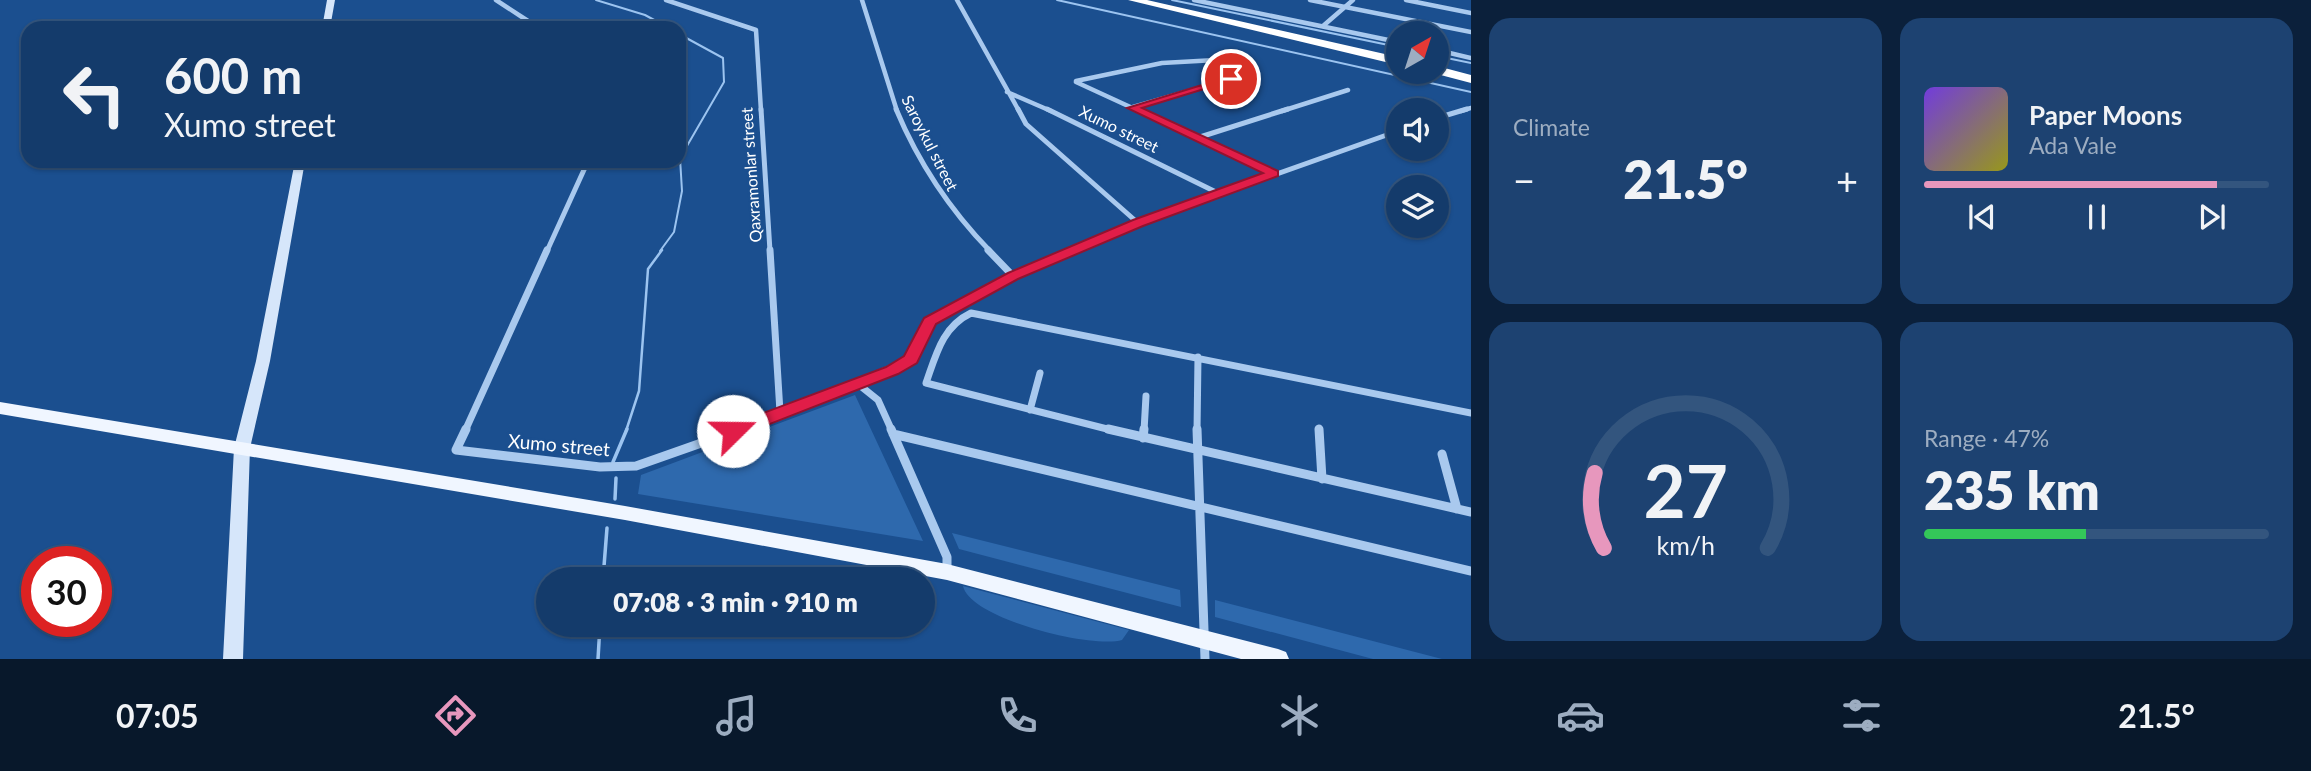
<!DOCTYPE html>
<html lang="en">
<head>
<meta charset="utf-8">
<style>
  :root { --surface:#143b6b; --page:#1d4271; --text:#f1f3f6; --muted:#9dadc1; --line:#33557e; --accent:#e797bd }
  body { margin:0; font-family:Lato,sans-serif; background:var(--page); color:var(--text); height:100vh; display:flex; flex-direction:column; font-size:26px; white-space:nowrap }
  * { box-sizing:border-box; margin:0 }
  p { font-size:23px; color:var(--muted) }
  .icon { flex:none; width:38px; height:38px; fill:none; stroke:currentColor; stroke-width:2; stroke-linecap:round; stroke-linejoin:round }
  .map { position:relative; flex:1; overflow:hidden }
  .drawer { display:flex; flex-direction:column; gap:18px; padding:18px; background:#0b203b; width:840px }
  .drawer>* { flex:none }
  .top-card { position:absolute; left:21px; top:21px; width:665px; height:147px; border-radius:21px; box-shadow:0 2px 5px #0004,0 0 0 2px var(--line); background:#143b6b; color:var(--text); overflow:hidden }
  .needle { width:46px; rotate:39deg }
  .tools { position:absolute; left:1386px; top:21px; display:grid; gap:14px }
  .tools a { display:grid; place-items:center; width:63px; height:63px; border-radius:50%; background:var(--surface); box-shadow:0 2px 5px #0004,0 0 0 2px var(--line); font-size:35px }
  .speed { position:absolute; left:21px; top:546px; display:flex; gap:14px; font-size:35px; font-weight:700; text-align:center }
  .speed>* { display:grid; place-content:center; width:91px; height:91px; border-radius:50%; background:var(--surface); box-shadow:0 2px 5px #0004,0 0 0 2px var(--line); line-height:1 }
  .speed .limit { border:10px solid #d22; background:#fff; color:#111 }
  .pin { position:absolute; display:grid; place-items:center; width:60px; height:60px; color:#fff; margin:-30px; border:4px solid #fff; border-radius:50%; box-shadow:0 2px 7px #0007 }
  .me { position:absolute; width:77px; margin:-38px; rotate:68deg; stroke-linejoin:round; filter:drop-shadow(0 0 5px #0008) }
  .turn { display:flex; align-items:center; gap:24px; height:147px; padding:0 28px; font-size:32px }
  .turn .icon { width:91px; height:91px; stroke-width:2.5 }
  .turn b { display:block; font-size:49px; line-height:60px }
  .big { font-size:52px; font-weight:800; line-height:1.1 }
  .drawer .widget { flex:1; display:flex; flex-direction:column; justify-content:center; gap:10px; min-width:0; padding:0 24px; border-radius:21px; background:var(--page) }
  .drawer .dial { align-items:center; gap:0 }
  .dial svg { height:182px; overflow:visible; fill:none; stroke:var(--line); stroke-width:7; stroke-linecap:round; text-anchor:middle }
  .dial text { fill:var(--text); stroke:none }
  .song { display:flex; align-items:center; gap:21px }
  .cover { width:84px; height:84px; border-radius:10px; background:linear-gradient(135deg,hsl(260 70% 55%),hsl(60 70% 35%)) }
  .played { height:7px; border-radius:4px; background:linear-gradient(90deg,var(--accent) 85%,var(--line) 85%) }
  .keys { display:flex; justify-content:space-around; direction:ltr }
  .heat { display:flex; justify-content:space-between; align-items:center; font-size:38px; direction:ltr }
  .charge { height:10px; border-radius:5px; background:linear-gradient(90deg,#34c759 47%,var(--line) 0) }
  .drawer .tiles { flex:1; display:grid; gap:18px; grid-template-columns:repeat(2,1fr) }
  .trip { position:absolute; left:536px; top:567px; width:399px; height:70px; border-radius:35px; background:var(--surface); box-shadow:0 2px 5px #0004,0 0 0 2px var(--line); font-weight:800; line-height:70px; text-align:center }
  .menu { display:flex; height:112px; justify-content:space-around; align-items:center; background:#08182b; color:var(--muted) }
  .menu .icon { width:49px; height:49px }
  .menu .on { color:var(--accent) }
  .menu b { font-size:32px; color:var(--text) }
  main { display:flex; flex:1; min-height:0 }
  .map>svg:first-child { display:block }
  .green { fill:#2e69ad }
  .lines { fill:none; stroke-linecap:round; stroke-linejoin:round }
  .stream-far2 { stroke:#9cc4f0; stroke-width:2 }
  .stream-far1 { stroke:#9cc4f0; stroke-width:2.5 }
  .stream { stroke:#9cc4f0; stroke-width:3.5 }
  .street-far3 { stroke:#a9c9ee; stroke-width:4.5 }
  .street-far2 { stroke:#a9c9ee; stroke-width:5 }
  .street-far1 { stroke:#a9c9ee; stroke-width:7 }
  .street { stroke:#a9c9ee; stroke-width:9 }
  .secondary { fill:#d6e6fa; fill-rule:evenodd }
  .primary { fill:#f0f6ff; fill-rule:evenodd }
  .highway { fill:#fff; fill-rule:evenodd }
  .route { fill:#e11d48; stroke:#92132f; stroke-width:2 }
  .labels { text-anchor:middle; stroke-width:5; stroke-linejoin:round; paint-order:stroke }
  .far-street-label { font-size:16px; fill:#fff; stroke:#1b4f8f }
  .street-label { font-size:19px; fill:#fff; stroke:#1b4f8f }
</style>
</head>
<body>
<main>
<div class="map">
<svg width="1471" height="659" viewBox="0 0 1471 659">
  <rect width="100%" height="100%" fill="#1b4f8f"/>
  <!-- green -->
  <path class="green" d="M855 395 923 541 638 494 641 475Z
    M952 533 1180 590 1181 607 959 549Z
    M963 586 1129 630 1122 640C1093 649 970 619 963 586Z
    M1215 600 1442 659H1373L1215 617Z"/>
  <g class="lines">
    <!-- stream-far2 -->
    <path class="stream-far2" d="M596 0 645 15 669 28
      M1057 0 1471 92
      M1172 0 1398 47
      M1437 56 1471 63
      M660 251 674 232 682 191 680 158 724 82 723 58 679 34"/>
    <!-- stream-far1 -->
    <path class="stream-far1" d="M626 431 639 391 648 269 662 250"/>
    <!-- stream -->
    <path class="stream" d="M613 462 627 429
      M615 499 616 478
      M603 579 607 528
      M598 659 600 625"/>
    <!-- street-far3 -->
    <path class="street-far3" d="M496 0 528 21 552 28
      M666 0 756 30 761 111
      M862 0 897 111
      M957 0 1019 111
      M1194 0 1398 42
      M1310 0 1471 32
      M1406 0 1471 13
      M1323 26 1353 0
      M1437 50 1471 58
      M1076 81 1162 63 1216 60
      M1076 82 1139 111
      M1007 92 1051 111
      M1133 107 1256 72
      M1282 111 1348 90
      M1461 111 1471 108"/>
    <!-- street-far2 -->
    <path class="street-far2" d="M761 109 770 251
      M896 109C919 164 949 209 990 251
      M1018 109 1026 124 1138 223
      M1047 109 1218 193
      M1135 109 1273 173
      M1437 118 1467 109
      M1200 137 1288 109
      M454 166 458 161
      M547 251 588 161
      M1071 251 1138 223 1398 131"/>
    <!-- street-far1 -->
    <path class="street-far1" d="M770 250 780 412
      M988 250 1013 276
      M858 384 878 400 892 431
      M1030 410 1040 373
      M465 431 547 250
      M736 431 911 360 929 321 1013 276 1075 250
      M1115 431 926 383C936 355 942 327 971 313L1471 413
      M1144 431 1146 396
      M1197 431 1198 357"/>
    <!-- street -->
    <path class="street" d="M466 429 456 450 600 467 636 466 741 429
      M891 429 947 557V571
      M1108 429 1471 512
      M1197 429 1205 659
      M1319 429 1322 479
      M893 434 1471 571
      M1143 438 1144 429
      M1442 454 1457 509"/>
    <!-- secondary -->
    <path class="secondary" d="M327 0H335L330 28H322Z
      M295 161H305L270 361 250 448 243 659H223L234 448 256 361Z"/>
    <!-- primary -->
    <path class="primary" d="M0 402 625 506 947 564 1278 649 1286 652 1289 659H1241L947 580 625 520 0 414Z"/>
    <!-- highway -->
    <path class="highway" d="M1128 0H1147L1398 57V65Z
      M1437 66 1471 75V83L1433 73 1437 72Z"/>
  </g>
  <!-- route -->
  <path class="route" d="M1228 77 1237 79 1142 108 1278 171V176L1143 226 1018 279 936 324 917 363 898 374 739 436H726L723 431 726 427 886 367 904 356 924 318 1008 273 1133 220 1263 173 1127 108Z"/>
  <g class="labels">
    <!-- far-street labels -->
    <g class="far-street-label">
      <text transform="translate(1119 129) rotate(26)" y="6">Xumo street</text>
      <text transform="translate(930 143) rotate(63)" y="6">Saroykul street</text>
      <text transform="translate(751 175) rotate(-94)" y="6">Qaxramonlar street</text>
    </g>
    <!-- street labels -->
    <g class="street-label">
      <text transform="translate(559 445) rotate(5)" y="7">Xumo street</text>
    </g>
  </g>
</svg>
<div class="tools">
<a><svg class="needle" viewBox="-14 -14 28 28"><path d="M0-13l5 13h-10z" fill="#e53935"/><path d="M0 13l5-13h-10z" fill="#9dadc1"/></svg></a>
<a><svg class="icon" aria-label="sound" viewBox="0 0 24 24"><path d="M4 9h4l5-4v14l-5-4H4zM17 9q2 3 0 6"/></svg></a>
<a><svg class="icon" aria-label="layers" viewBox="0 0 24 24"><path d="M12 4l9 5-9 5-9-5zM3 14l9 5 9-5"/></svg></a>
</div>
<div class="speed"><div class="limit">30</div></div>
<div class="pin" style="left:1231px;top:79px;background:#d93025"><svg class="icon" aria-label="arrive" viewBox="0 0 24 24"><path d="M6 21V4h12l-3 4 3 4H6"/></svg></div>
<svg class="me" style="left:733px;top:431px" viewBox="-20 -20 40 40"><circle r="19" fill="#fff"/><path d="M0-13L10 11 0 6-10 11z" fill="#e11d48"/></svg>
<div class="trip">07:08 · 3 min · 910 m</div>
<div class="top-card">
<div class="turn"><svg class="icon" aria-label="left" viewBox="0 0 24 24"><path d="M17 20v-9H6M10 6l-5 5 5 5"/></svg><div><b>600 m</b>Xumo street</div></div>
</div>
</div>
<section class="drawer">
<div class="tiles">
<div class="widget"><p>Climate</p>
<div class="heat"><a>−</a><b class="big">21.5°</b><a>+</a></div>
</div>
<div class="widget">
<div class="song"><i class="cover"></i><div><b>Paper Moons</b><p>Ada Vale</p></div></div>
<div class="played"></div>
<div class="keys"><svg class="icon" aria-label="previous" viewBox="0 0 24 24"><path d="M18 5L8 12l10 7zM5 5v14"/></svg><svg class="icon" aria-label="pause" viewBox="0 0 24 24"><path d="M8 5v14M16 5v14"/></svg><svg class="icon" aria-label="next" viewBox="0 0 24 24"><path d="M6 5l10 7-10 7zM19 5v14"/></svg></div>
</div>
<div class="widget dial"><svg viewBox="0 0 100 80">
<path d="M14 69A42 42 0 1 1 86 69"/>
<path d="M14 69A42 42 0 0 1 10 36" stroke="#e797bd"/>
<text x="50" y="56" font-size="32" font-weight="700">27</text>
<text x="50" y="72" font-size="11">km/h</text>
</svg></div>
<div class="widget"><p>Range · 47%</p><b class="big">235 km</b><div class="charge"></div></div>
</div>
</section>
</main>
<nav class="menu">
<b>07:05</b>
<svg class="icon on" aria-label="directions" viewBox="0 0 24 24"><path d="M12 3l9 9-9 9-9-9zM9 14v-3h6M13 9l2 2-2 2"/></svg>
<svg class="icon" aria-label="music" viewBox="0 0 24 24"><path d="M9 18V5l10-2v13"/><circle cx="6" cy="18" r="3"/><circle cx="16" cy="16" r="3"/></svg>
<svg class="icon" aria-label="phone" viewBox="0 0 24 24"><path d="M5 4h4l2 5-3 2q2 4 5 5l2-3 5 2v4C11 20 4 13 5 4z"/></svg>
<svg class="icon" aria-label="climate" viewBox="0 0 24 24"><path d="M12 3v18M4 7l16 10M4 17L20 7"/></svg>
<svg class="icon" aria-label="car" viewBox="0 0 24 24"><path d="M5 17H2v-5l4-1 3-4h7l3 4 3 1v5h-3M9 17h6M6 11h13"/><circle cx="7" cy="17" r="2"/><circle cx="17" cy="17" r="2"/></svg>
<svg class="icon" aria-label="filters" viewBox="0 0 24 24"><path d="M4 7h16M4 17h16"/><circle cx="9" cy="7" r="2"/><circle cx="15" cy="17" r="2"/></svg>
<b>21.5°</b>
</nav>
</body>
</html>
